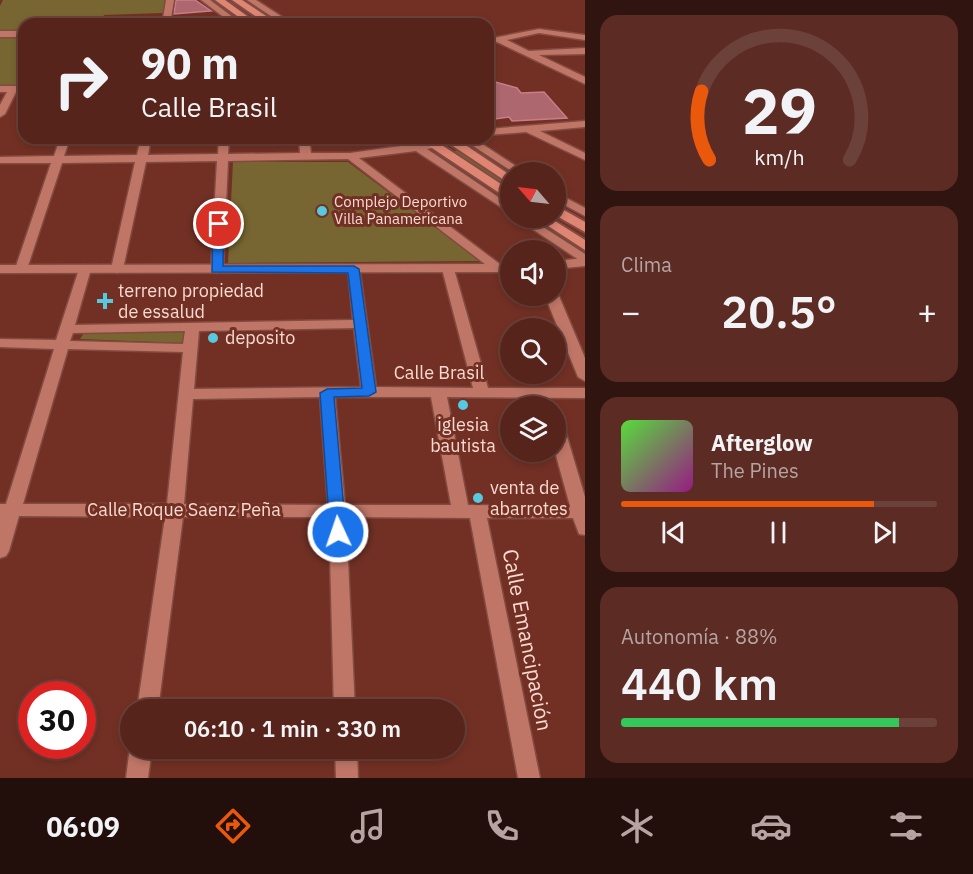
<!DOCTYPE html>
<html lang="es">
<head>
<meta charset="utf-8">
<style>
  :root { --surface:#56241b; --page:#5c2c24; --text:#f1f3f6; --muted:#b6a4a3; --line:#6c413a; --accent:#ea580c }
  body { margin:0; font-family:"IBM Plex Sans",sans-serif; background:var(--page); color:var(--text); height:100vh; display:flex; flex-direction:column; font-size:22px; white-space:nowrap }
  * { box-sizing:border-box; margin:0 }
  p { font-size:20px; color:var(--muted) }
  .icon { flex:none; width:33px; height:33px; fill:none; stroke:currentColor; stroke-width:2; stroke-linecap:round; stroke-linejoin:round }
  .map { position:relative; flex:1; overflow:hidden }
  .details { display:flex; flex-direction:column; gap:15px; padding:15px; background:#2f140f; width:388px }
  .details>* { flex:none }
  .hud { position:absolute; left:18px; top:18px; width:476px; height:126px; border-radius:18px; box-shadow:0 3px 9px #0003,0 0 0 2px var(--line); background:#56241b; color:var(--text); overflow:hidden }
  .needle { width:39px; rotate:298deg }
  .tools { position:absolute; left:500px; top:162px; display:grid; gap:12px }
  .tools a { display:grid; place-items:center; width:66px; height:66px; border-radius:50%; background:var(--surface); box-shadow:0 3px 9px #0003,0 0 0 2px var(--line); font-size:30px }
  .speed { position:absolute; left:18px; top:681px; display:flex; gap:12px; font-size:30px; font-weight:700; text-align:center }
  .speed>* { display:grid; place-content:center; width:78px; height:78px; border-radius:50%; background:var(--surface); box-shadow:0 3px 9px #0003,0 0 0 2px var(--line); line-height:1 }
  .speed .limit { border:9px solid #d22; background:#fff; color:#111 }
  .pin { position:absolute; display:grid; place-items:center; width:51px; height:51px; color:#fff; margin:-26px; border:3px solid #fff; border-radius:50%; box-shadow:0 2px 6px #0007 }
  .me { position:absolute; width:66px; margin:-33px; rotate:357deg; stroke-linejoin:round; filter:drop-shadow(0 0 4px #0008) }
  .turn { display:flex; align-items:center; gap:21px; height:126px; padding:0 24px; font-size:27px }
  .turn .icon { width:78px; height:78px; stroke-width:2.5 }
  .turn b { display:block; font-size:42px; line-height:51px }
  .big { font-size:45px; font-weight:600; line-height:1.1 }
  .details .card { flex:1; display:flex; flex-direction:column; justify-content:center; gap:9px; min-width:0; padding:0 21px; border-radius:18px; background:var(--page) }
  .details .dial { align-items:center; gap:0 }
  .dial svg { height:156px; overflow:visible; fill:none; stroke:var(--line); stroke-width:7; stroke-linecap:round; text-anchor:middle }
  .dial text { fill:var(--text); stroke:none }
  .song { display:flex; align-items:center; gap:18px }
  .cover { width:72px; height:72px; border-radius:9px; background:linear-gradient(135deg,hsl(110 70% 55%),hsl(310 70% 35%)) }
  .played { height:6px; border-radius:3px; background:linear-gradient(90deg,var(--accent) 80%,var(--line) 80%) }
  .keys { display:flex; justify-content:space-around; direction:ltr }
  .heat { display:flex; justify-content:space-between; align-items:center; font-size:33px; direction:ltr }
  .charge { height:9px; border-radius:4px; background:linear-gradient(90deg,#34c759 88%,var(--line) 0) }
  .trip { position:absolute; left:120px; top:699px; width:345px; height:60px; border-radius:30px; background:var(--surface); box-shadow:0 3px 9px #0003,0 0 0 2px var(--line); font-weight:600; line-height:60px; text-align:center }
  .tabs { display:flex; height:96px; justify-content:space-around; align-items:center; background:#220e0b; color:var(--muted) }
  .tabs .icon { width:42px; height:42px }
  .tabs .selected { color:var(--accent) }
  .tabs b { font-size:27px; color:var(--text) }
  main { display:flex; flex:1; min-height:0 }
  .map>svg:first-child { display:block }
  .green { fill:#776631 }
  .building { fill:#ad676f; stroke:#ca7d86; stroke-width:1.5 }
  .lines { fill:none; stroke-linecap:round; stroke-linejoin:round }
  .minor-casing { stroke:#824b41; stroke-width:3 }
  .tertiary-casing { stroke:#824b41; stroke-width:3 }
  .trunk-casing { stroke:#824b41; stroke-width:4 }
  .minor { fill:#bf7666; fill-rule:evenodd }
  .tertiary { fill:#bf7666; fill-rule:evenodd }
  .trunk { fill:#de8573; fill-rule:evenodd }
  .route { fill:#1a73e8; stroke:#114b97; stroke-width:1.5 }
  .poi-dot { fill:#56c9e0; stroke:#723024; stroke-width:2 }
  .labels { text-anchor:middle; stroke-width:6; stroke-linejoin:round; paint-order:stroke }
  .far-poi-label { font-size:15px; fill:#fad9d1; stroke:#723024; text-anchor:start }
  .poi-label { font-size:18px; fill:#fad9d1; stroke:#723024; text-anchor:start }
  .street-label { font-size:18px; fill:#fad9d1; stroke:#723024 }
  .near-street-label { font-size:21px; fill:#fad9d1; stroke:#723024 }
</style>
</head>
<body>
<main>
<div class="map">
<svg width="585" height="778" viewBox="0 0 585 778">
  <rect width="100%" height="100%" fill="#723024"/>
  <!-- green -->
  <path class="green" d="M3 0H165L163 13 104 15 100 24H24V32H0V6Z
    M0 37H24V86L0 87Z
    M453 151H461L510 183V191Z
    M233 162H348L480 261 228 263Z
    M186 330 182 343 80 339 84 333Z"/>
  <!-- building -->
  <path class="building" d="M176 0H195L211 11 174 14Z
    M488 80 517 88 521 93 544 92 567 118 512 121 509 117 488 120Z"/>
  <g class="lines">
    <defs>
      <path id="minor" d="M166 0H174L170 24H162Z
        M201 0H210L242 24H233Z
        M247 0H256L293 24H283Z
        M539 29 585 35V40L539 33 507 40 529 51 585 48V54L539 55 585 77V84L497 42 488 43V39Z
        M0 31H24V37H0Z
        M0 86H24V92H16L5 114 0 117V105L7 92H0Z
        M585 121V127L540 131 585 153V160L526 132 488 135V129Z
        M60 138H70L64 156 137 155 141 138H151L148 155 218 154 219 138H229L228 154 300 153 299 138H309L311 153H350L408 145 399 138H411L419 144 438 143V147L427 149 510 205V213L416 151 359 158 505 268 499 272 494 271 348 159 228 161 223 269 217 273 211 269 217 161 146 162 123 269 117 273 111 269 135 162 62 163 27 269 26 272H16L15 269 51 163H0V157L54 156Z
        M461 138H473L525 172H513Z
        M555 192 585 208V216L555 200Z
        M516 218H529L585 254V264Z
        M85 265 91 269 75 325 353 320 348 269 349 266H359L376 387 473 388 442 269 448 265 454 269 488 388H585V398L447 397 468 505 570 506 555 452V418L563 423 585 497V535L579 534 573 518H487L540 778H518L470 518 346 517 355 710H334L329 517H183L158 710H137L165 517 19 516 9 551 6 556 0 558V504H6L54 349 0 347V339L56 340 79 269ZM354 328 361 387 194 389 199 331ZM185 331 183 344 70 341 73 333ZM68 349 183 352 167 504H23ZM320 397 328 505 184 504 193 399ZM335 397H431L451 505H345Z
        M555 293 559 296 585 358V381L578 377 545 296H555Z
        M130 747 152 748 148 778H126Z
        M335 748H357L358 778H336Z"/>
      <path id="tertiary" d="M585 258V266L555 269V261Z
        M510 264V272L0 273V265Z"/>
      <path id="trunk" d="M215 0H225L247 16 240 18Z
        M232 0H242L278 24H267Z
        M417 138H431L510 190V200Z
        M441 138H455L510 175V184Z
        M555 205 585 222V232L555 215Z
        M536 218H550L585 240V250Z"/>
    </defs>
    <!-- minor casing -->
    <use href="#minor" class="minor-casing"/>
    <!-- tertiary casing -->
    <use href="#tertiary" class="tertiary-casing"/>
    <!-- trunk casing -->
    <use href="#trunk" class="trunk-casing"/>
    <!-- minor -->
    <use href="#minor" class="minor"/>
    <!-- tertiary -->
    <use href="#tertiary" class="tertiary"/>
    <!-- trunk -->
    <use href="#trunk" class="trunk"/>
  </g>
  <!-- route -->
  <path class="route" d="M219 221 224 224 223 266H354L359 269 376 392 369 396 334 397 346 532 343 537H332L330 532 320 393 327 389 362 388 348 273 212 272 213 224Z"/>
  <!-- markers -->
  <g class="poi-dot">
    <circle cx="322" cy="211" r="6"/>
    <path d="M102 292h6v6h6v6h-6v6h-6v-6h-6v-6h6z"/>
    <circle cx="213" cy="338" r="6"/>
    <circle cx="463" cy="405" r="6"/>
    <circle cx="478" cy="498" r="6"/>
  </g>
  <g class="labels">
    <!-- far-poi labels -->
    <g class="far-poi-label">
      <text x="334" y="207">Complejo Deportivo<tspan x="334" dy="17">Villa Panamericana</tspan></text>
    </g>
    <!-- poi labels -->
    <g class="poi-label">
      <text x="118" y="297">terreno propiedad<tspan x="118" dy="21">de essalud</tspan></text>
      <text x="225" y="344">deposito</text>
      <text x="463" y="431" text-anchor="middle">iglesia<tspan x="463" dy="21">bautista</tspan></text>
      <text x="490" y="494">venta de<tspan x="490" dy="21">abarrotes</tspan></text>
    </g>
    <!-- street labels -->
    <g class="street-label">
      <text x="439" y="379">Calle Brasil</text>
      <text x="184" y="516">Calle Roque Saenz Peña</text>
    </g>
    <!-- near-street labels -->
    <g class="near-street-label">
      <text transform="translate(527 640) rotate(79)" y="7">Calle Emancipación</text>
    </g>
  </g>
</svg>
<div class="tools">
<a><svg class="needle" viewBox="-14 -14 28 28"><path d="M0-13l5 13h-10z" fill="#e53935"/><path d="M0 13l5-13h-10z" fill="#b6a4a3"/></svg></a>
<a><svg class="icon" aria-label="sound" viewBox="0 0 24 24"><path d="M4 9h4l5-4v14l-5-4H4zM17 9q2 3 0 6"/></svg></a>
<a><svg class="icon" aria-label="search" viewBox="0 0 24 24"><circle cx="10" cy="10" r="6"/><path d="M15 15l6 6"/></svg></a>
<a><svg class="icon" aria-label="layers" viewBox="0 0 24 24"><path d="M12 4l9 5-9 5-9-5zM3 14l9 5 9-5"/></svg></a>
</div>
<div class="speed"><div class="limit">30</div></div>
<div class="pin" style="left:219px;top:224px;background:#d93025"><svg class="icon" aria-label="arrive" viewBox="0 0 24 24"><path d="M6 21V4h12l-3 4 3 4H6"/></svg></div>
<svg class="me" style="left:338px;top:532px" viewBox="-20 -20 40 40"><circle r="17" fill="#1a73e8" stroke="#fff" stroke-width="3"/><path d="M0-11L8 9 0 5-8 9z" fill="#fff"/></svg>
<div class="trip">06:10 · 1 min · 330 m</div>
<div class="hud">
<div class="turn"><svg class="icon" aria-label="right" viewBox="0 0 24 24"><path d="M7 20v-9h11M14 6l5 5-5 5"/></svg><div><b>90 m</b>Calle Brasil</div></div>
</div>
</div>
<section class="details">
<div class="card dial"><svg viewBox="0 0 100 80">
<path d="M14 69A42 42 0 1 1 86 69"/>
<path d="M14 69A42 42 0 0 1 10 34" stroke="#ea580c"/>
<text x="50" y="56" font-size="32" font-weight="700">29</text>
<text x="50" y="72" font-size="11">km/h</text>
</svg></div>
<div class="card"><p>Clima</p>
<div class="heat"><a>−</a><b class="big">20.5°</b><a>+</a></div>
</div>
<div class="card">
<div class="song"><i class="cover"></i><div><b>Afterglow</b><p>The Pines</p></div></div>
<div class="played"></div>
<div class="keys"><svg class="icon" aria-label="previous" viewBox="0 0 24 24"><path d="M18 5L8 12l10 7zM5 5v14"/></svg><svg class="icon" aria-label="pause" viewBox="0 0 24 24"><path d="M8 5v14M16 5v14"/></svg><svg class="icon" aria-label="next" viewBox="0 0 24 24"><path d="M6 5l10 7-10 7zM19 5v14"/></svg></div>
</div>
<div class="card"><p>Autonomía · 88%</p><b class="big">440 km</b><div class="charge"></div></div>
</section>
</main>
<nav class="tabs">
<b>06:09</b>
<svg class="icon selected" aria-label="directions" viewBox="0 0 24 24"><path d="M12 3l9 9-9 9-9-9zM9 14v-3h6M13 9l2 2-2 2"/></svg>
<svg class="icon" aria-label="music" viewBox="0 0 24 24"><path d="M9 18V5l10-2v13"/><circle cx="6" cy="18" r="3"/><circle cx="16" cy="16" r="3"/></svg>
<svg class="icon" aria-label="phone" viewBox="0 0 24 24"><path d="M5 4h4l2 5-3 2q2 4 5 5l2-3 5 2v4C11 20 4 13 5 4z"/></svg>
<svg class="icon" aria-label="climate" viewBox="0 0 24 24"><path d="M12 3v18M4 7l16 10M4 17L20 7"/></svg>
<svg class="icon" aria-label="car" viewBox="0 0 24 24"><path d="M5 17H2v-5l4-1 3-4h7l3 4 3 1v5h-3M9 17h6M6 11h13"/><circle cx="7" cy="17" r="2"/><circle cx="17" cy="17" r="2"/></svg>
<svg class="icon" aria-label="filters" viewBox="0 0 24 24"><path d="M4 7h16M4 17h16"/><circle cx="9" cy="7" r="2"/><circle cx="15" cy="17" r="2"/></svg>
</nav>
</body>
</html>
